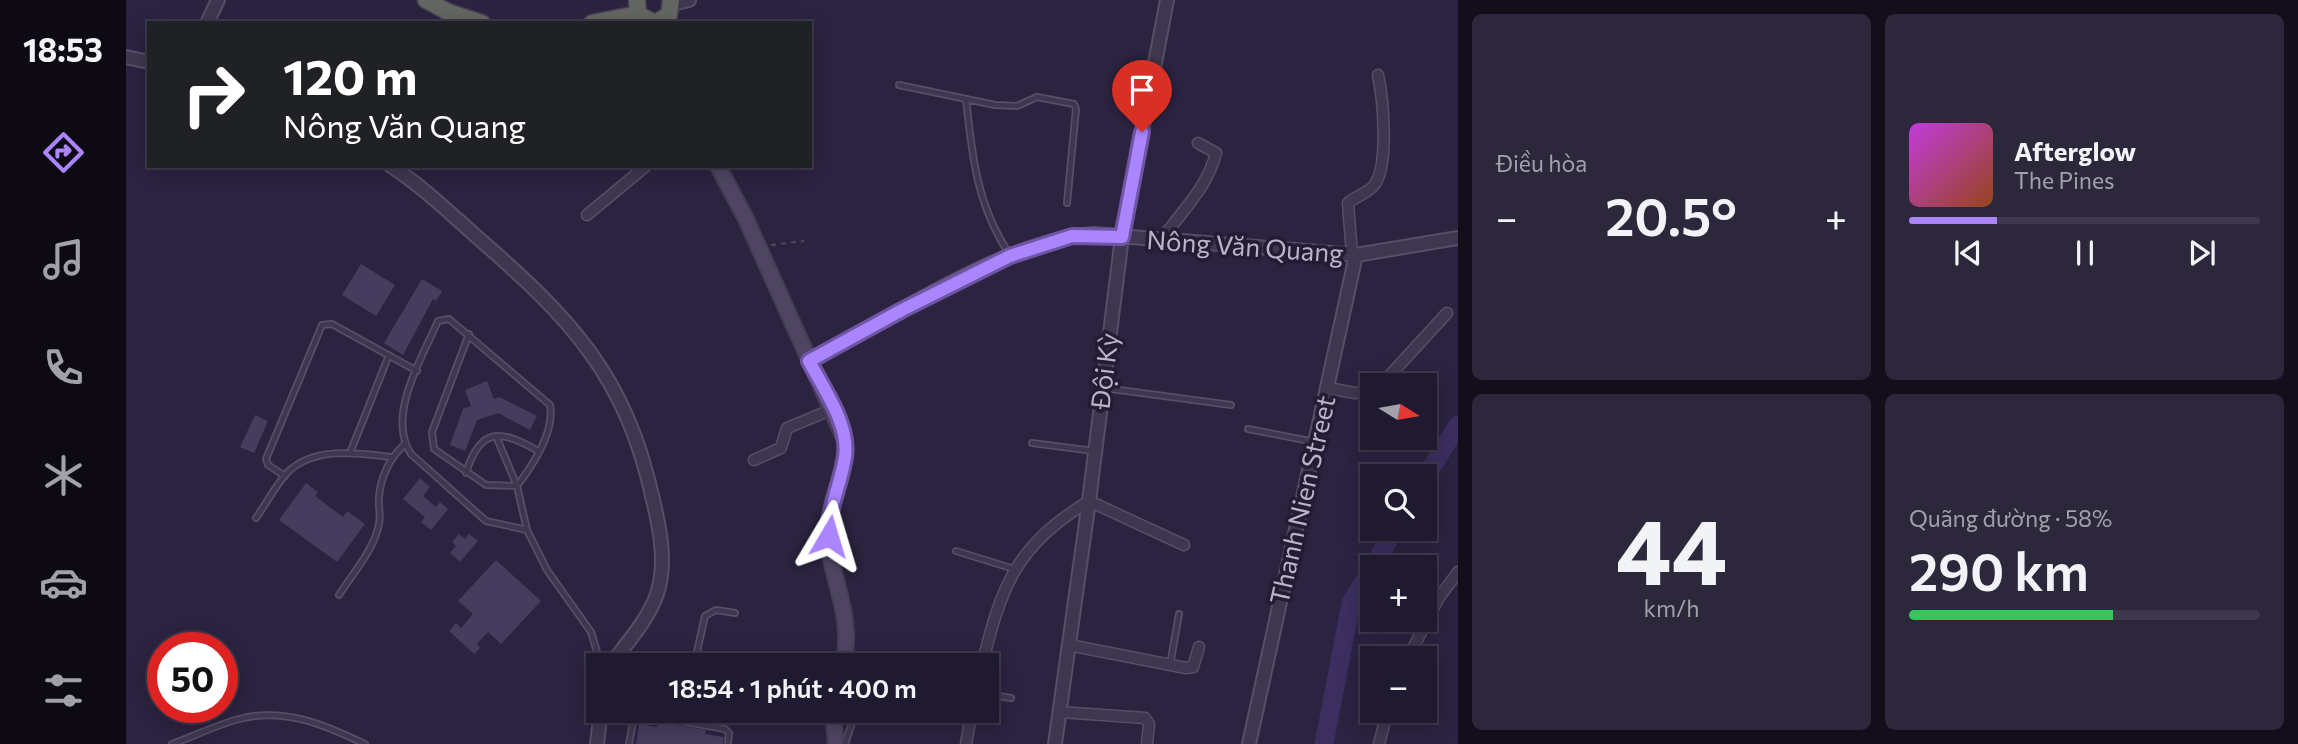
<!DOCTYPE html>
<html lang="vi">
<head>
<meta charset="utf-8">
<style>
  :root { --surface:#201a30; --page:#2d273c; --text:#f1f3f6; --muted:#a2a1ab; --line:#3d384c; --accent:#ab85fe }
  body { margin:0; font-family:Commissioner,sans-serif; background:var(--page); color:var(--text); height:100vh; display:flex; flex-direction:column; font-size:26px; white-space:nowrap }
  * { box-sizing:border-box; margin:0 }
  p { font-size:23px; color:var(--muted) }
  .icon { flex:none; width:38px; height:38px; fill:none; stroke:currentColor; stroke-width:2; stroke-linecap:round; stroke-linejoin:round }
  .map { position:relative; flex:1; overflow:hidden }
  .details { display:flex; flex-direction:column; gap:14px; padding:14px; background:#120e1a; width:840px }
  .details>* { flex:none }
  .top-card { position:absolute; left:21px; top:21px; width:665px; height:147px; border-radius:0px; box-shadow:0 4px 18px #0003,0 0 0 2px var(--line); background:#202124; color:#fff; overflow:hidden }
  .needle { width:46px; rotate:101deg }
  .buttons { position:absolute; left:1234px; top:373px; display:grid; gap:14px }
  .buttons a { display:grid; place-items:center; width:77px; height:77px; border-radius:0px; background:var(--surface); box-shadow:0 4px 18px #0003,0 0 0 2px var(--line); font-size:35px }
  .speed { position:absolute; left:21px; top:632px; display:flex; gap:14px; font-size:35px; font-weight:700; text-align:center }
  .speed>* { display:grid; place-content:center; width:91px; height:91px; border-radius:50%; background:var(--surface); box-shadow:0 4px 18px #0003,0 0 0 2px var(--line); line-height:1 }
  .speed .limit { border:10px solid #d22; background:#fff; color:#111 }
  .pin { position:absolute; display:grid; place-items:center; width:60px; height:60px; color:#fff; margin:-72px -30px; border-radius:50% 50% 50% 0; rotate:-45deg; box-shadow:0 0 7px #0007 }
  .pin .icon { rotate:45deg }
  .me { position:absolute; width:77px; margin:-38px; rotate:7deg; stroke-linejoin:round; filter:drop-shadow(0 0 5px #0008) }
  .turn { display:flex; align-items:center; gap:24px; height:147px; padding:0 21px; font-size:32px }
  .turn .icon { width:91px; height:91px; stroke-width:2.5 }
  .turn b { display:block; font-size:49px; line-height:60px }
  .big { font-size:52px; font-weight:600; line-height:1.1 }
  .details .card { flex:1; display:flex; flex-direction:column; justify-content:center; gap:10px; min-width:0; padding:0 24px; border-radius:10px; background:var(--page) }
  .details .dial { align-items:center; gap:0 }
  .dial b { font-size:91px; line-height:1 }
  .song { display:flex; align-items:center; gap:21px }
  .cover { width:84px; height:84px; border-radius:10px; background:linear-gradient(135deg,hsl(290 70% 55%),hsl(20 70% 35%)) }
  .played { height:7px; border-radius:4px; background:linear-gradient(90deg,var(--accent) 25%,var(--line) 25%) }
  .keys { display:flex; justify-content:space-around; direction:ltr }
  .heat { display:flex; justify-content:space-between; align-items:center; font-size:38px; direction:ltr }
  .charge { height:10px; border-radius:5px; background:linear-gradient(90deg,#34c759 58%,var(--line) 0) }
  .details .tiles { flex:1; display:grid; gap:14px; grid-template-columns:repeat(2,1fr) }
  .trip { position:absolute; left:460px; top:653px; width:413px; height:70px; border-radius:0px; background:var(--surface); box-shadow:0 4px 18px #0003,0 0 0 2px var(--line); font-weight:600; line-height:70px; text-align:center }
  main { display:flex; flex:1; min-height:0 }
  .menu { display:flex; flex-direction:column; width:126px; justify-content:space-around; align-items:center; background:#0d0a13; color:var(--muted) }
  .menu .icon { width:49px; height:49px }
  .menu .selected { color:var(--accent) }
  .menu b { font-size:32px; color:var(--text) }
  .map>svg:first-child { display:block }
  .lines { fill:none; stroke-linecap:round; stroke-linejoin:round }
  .river { stroke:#3c2e5f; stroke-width:19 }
  .building { fill:#463d5e }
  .service-casing { stroke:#564f67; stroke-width:8 }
  .minor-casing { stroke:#564f67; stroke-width:13 }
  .tertiary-casing { stroke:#564f67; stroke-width:16 }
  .secondary-casing { stroke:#453d55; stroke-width:18 }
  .trunk-casing { stroke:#463f57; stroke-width:19 }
  .path { stroke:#484d61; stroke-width:2; stroke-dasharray:5 5; stroke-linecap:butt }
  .service { stroke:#3e374f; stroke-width:4.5 }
  .minor { stroke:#3e374f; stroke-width:10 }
  .tertiary { stroke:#3e374f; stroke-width:12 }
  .secondary { stroke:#4f4563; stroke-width:14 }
  .trunk { stroke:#646662; stroke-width:16 }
  .route-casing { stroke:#6f56a5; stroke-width:18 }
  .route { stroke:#ab85fe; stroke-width:12 }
  .labels { text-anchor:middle; stroke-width:7; stroke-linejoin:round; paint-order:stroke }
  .street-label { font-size:26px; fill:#bbb3ca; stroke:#231c34 }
</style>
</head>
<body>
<main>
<nav class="menu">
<b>18:53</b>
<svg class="icon selected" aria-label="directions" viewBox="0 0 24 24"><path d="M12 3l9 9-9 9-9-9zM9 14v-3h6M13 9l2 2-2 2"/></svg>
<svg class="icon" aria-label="music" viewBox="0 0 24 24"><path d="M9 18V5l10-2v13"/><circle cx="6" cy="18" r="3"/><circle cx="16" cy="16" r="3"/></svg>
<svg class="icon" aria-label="phone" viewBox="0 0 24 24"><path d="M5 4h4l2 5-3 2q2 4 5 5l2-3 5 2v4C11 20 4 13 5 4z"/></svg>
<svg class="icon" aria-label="climate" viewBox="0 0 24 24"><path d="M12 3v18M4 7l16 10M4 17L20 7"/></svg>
<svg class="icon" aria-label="car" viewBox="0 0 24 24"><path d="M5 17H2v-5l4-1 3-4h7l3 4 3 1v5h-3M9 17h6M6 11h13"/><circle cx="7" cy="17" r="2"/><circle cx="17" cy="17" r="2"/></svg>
<svg class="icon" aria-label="filters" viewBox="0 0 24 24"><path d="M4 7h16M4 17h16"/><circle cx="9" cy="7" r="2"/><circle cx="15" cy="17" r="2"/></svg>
</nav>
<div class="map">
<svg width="1332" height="744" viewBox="0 0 1332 744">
  <rect width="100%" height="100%" fill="#2b2340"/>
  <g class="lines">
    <!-- river -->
    <path class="river" d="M1298 479 1332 425
      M1247 567 1269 528
      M1198 744 1225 603 1246 568"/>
  </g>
  <!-- building -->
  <path class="building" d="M235 264 269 285 250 316 216 295Z
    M296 279 316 291 310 301 307 299 277 355 258 343Z
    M361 381 368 399 373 397 411 416 404 430 372 413 351 420 339 451 324 445 337 409 345 406 339 390Z
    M129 415 142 421 128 453 114 447Z
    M294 478 304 487 297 496 310 507 314 502 322 509 305 530 295 522 299 517 277 499Z
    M180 483 192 492 189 496 217 517 221 511 239 524 211 562 153 520Z
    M333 534 339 539 343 534 352 541 334 562 324 553 330 546 326 542Z
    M370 560 415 601 375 644 362 632 351 644 354 648 348 654 323 631 330 623 335 628 347 614 332 601Z
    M532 722 580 730 579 734 598 737 597 744H510L513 724 531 727Z"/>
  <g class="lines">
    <defs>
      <path id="service" d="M773 85 869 105 891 106 911 97 948 104 950 109 941 203
        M840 99C846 156 851 206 884 255
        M343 334 306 432 308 449 360 485 391 486C407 465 429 432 424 405L323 319 312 321C296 358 260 416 285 454L360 521 401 530
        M978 388 1105 405
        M1122 429 1189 442
        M370 436 391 486 401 530 421 570 465 632 475 665
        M906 443 968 451
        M224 453 263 355
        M340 473C354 427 375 429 412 451
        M159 476 142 465 140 459 196 325 206 324 291 371
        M130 518C140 504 149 486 161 473 187 446 232 453 265 457
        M830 551 888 569
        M213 595C227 573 248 550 253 524 255 515 252 506 253 497 255 475 263 459 278 445
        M568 665 579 616 590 610 609 613
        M1044 665 1053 614
        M861 694 885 698
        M46 744C69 736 90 725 113 719 159 707 199 725 239 744
        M503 744 507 722 516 714 599 729 603 733 602 744
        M719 744 728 717"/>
      <path id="minor" d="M461 215 520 166
        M1035 241C1055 211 1081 189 1090 153L1072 143
        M1226 255 1222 203C1230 196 1243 193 1249 184 1263 164 1257 98 1252 75
        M1255 385 1321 313
        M1202 388 1229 393 1246 391
        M628 460 655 448 661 428 707 409
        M943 645 1060 668 1067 667 1073 647
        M1282 658 1312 599 1332 572
        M856 665C876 584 890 546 963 501L1058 545
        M934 712 1019 718 1023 724 1021 744
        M840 744 846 710
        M1253 744 1262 710"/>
      <path id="tertiary" d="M546 4 563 0
        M81 23 92 0
        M0 57 23 62
        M265 166C296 186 324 213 351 237 444 318 500 375 527 500 534 529 541 564 531 594 522 620 501 643 484 665
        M683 361C763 319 879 240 968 234L1230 255 1332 238
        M471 744 475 710
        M929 744 963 501 996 237 1041 0
        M1123 744 1230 255"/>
      <path id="secondary" d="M592 166 620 219 719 440C721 470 705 496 702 525 699 571 730 613 717 665
        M707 710 710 744"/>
      <path id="trunk" d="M300 0 322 12 356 23
        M511 0 512 14 528 23
        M466 23 512 14
        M529 23 543 15 545 0"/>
    </defs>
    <!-- service casing -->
    <use href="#service" class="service-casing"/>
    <!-- minor casing -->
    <use href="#minor" class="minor-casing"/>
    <!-- tertiary casing -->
    <use href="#tertiary" class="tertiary-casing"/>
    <!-- secondary casing -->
    <use href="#secondary" class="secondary-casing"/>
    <!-- trunk casing -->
    <use href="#trunk" class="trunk-casing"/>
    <!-- path -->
    <path class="path" d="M645 245 678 241"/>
    <!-- service -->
    <use href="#service" class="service"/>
    <!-- minor -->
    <use href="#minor" class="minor"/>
    <!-- tertiary -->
    <use href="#tertiary" class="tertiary"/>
    <!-- secondary -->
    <use href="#secondary" class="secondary"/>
    <!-- trunk -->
    <use href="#trunk" class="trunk"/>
  </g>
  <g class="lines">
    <defs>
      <path id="route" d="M703 536C702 508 715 484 719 457 724 425 697 388 683 361L776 310 884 256 946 236 996 237 1016 132"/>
    </defs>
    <!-- route casing -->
    <use href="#route" class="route-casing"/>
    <!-- route -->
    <use href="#route" class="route"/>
  </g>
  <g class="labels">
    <!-- street labels -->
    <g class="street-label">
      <text transform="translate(1119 247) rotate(4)" y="9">Nông Văn Quang</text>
      <text transform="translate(979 371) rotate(-83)" y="9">Đội Kỳ</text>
      <text transform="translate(1177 500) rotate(-77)" y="9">Thanh Nien Street</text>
    </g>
  </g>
</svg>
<div class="buttons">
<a><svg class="needle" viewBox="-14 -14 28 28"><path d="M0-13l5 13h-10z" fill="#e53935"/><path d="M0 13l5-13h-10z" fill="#a2a1ab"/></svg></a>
<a><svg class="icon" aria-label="search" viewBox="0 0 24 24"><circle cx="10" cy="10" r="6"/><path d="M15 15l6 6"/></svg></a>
<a>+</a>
<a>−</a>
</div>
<div class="speed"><div class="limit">50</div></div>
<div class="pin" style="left:1016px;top:132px;background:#d93025"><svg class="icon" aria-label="arrive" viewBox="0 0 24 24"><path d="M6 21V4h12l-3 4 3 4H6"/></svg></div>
<svg class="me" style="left:703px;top:536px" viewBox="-20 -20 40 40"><path d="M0-17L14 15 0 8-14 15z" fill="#ab85fe" stroke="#fff" stroke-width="4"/></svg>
<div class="trip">18:54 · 1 phút · 400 m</div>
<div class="top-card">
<div class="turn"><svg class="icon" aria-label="right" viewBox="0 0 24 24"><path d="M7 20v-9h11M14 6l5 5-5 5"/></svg><div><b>120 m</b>Nông Văn Quang</div></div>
</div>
</div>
<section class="details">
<div class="tiles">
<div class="card"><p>Điều hòa</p>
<div class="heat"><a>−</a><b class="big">20.5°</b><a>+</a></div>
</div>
<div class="card">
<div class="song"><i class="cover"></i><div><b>Afterglow</b><p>The Pines</p></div></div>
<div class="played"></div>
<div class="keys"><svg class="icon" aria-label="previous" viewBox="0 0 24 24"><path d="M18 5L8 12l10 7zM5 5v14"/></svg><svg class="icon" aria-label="pause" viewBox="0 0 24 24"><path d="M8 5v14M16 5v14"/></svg><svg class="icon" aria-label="next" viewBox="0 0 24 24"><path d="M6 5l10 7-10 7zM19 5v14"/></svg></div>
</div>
<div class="card dial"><b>44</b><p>km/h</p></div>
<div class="card"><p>Quãng đường · 58%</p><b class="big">290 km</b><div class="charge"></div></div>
</div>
</section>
</main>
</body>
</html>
